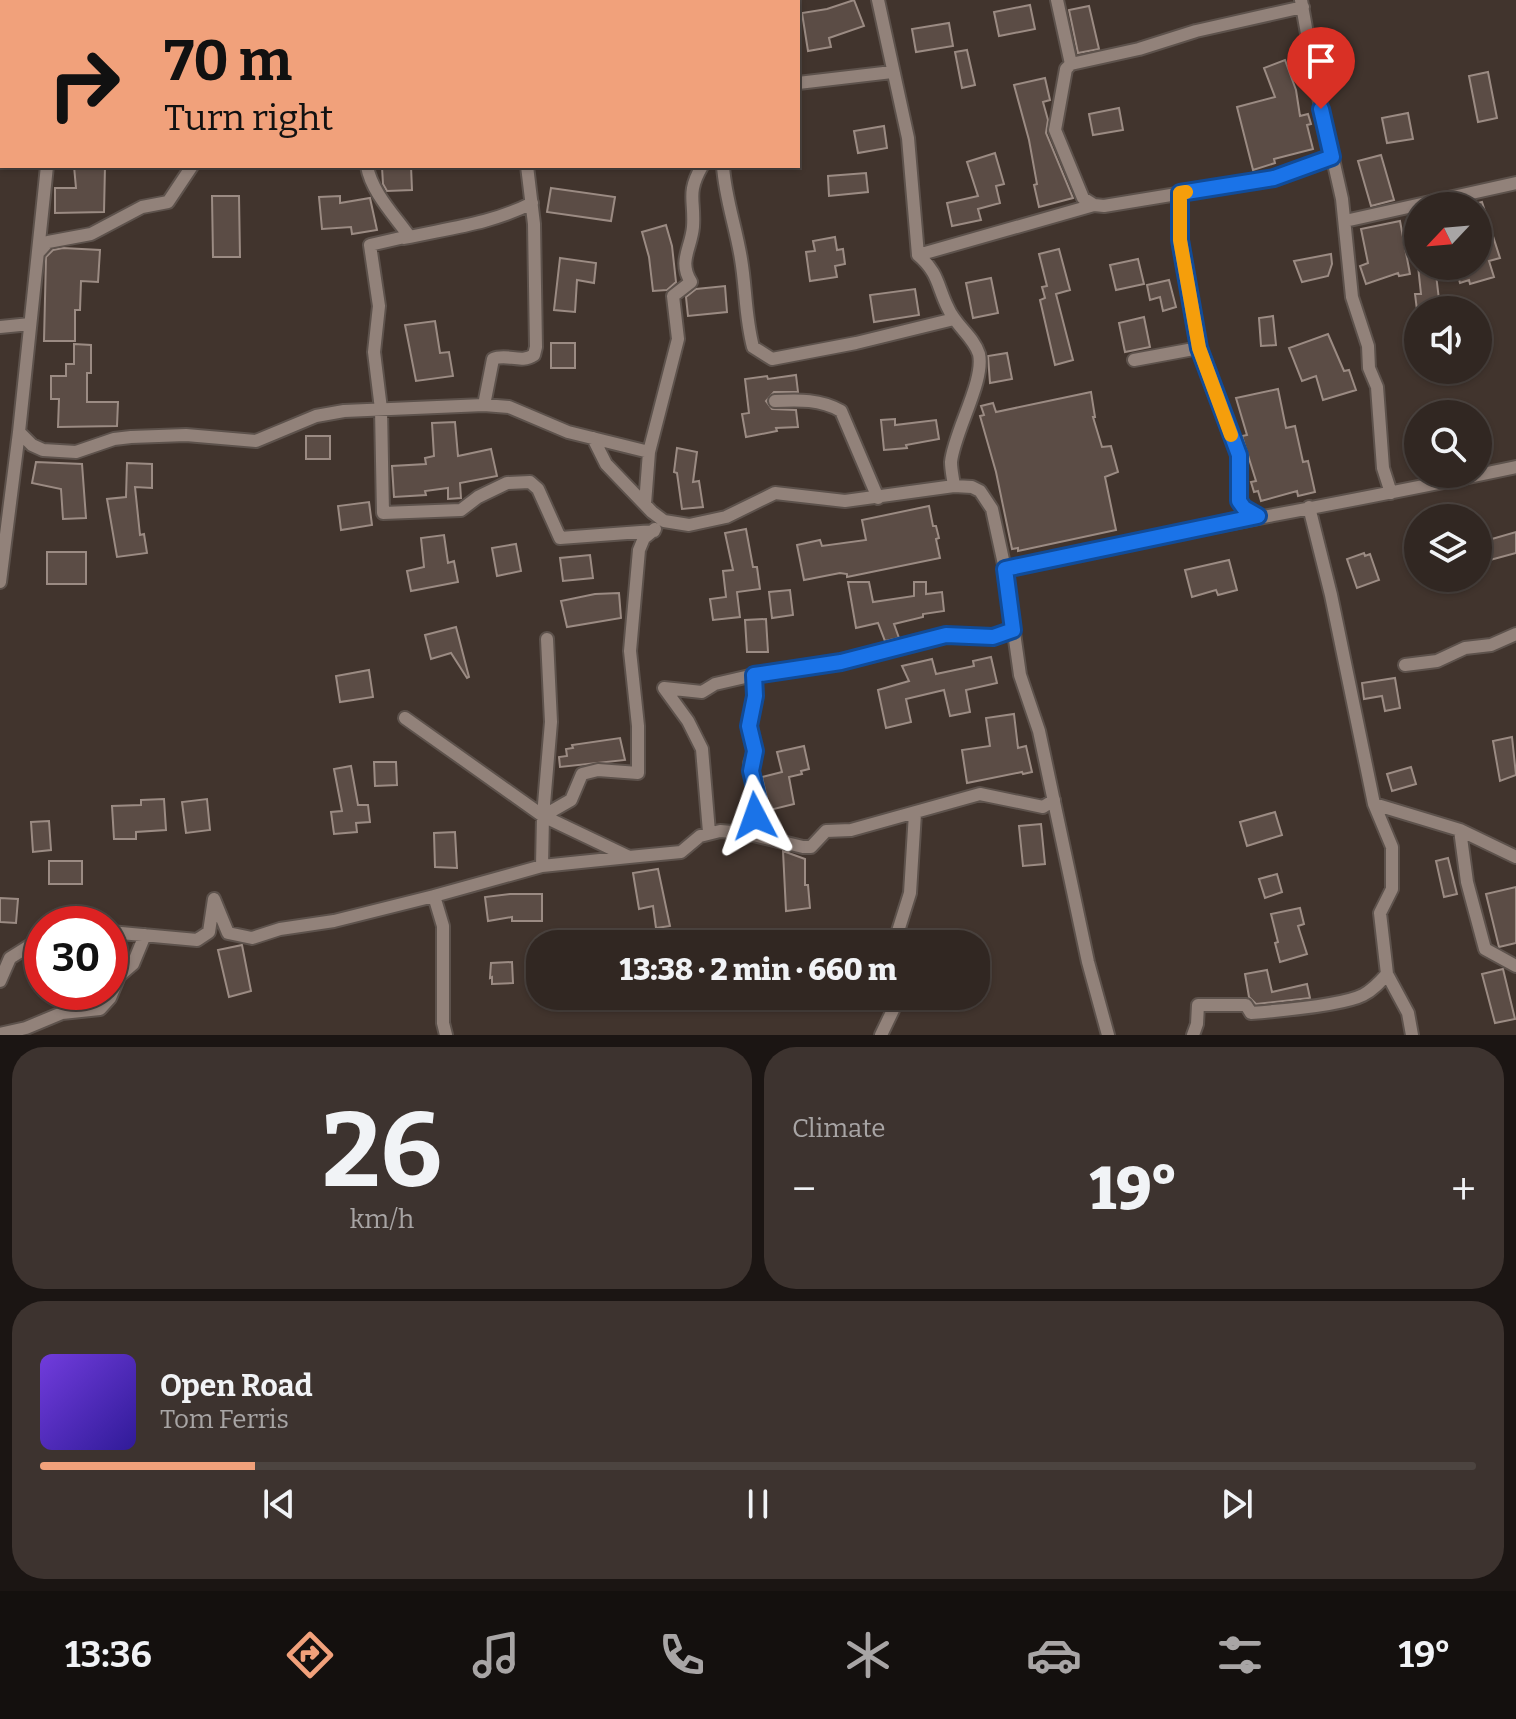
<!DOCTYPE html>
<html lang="en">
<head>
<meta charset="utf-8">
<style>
  :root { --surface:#312722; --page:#3d332f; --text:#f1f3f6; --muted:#a8a5a5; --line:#4c4440; --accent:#f1a17b }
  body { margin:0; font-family:Bitter,serif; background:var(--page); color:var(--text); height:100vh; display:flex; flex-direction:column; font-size:30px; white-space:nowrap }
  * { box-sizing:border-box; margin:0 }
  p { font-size:26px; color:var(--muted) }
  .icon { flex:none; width:44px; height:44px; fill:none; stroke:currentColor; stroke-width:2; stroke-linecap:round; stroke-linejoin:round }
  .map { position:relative; height:1035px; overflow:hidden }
  .panel { display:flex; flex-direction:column; gap:12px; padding:12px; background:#1b1513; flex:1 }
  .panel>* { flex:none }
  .banner { position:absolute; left:0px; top:0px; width:800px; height:168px; box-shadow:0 2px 6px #0004,0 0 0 2px var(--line); background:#f1a17b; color:#111; overflow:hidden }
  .needle { width:52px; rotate:244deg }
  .buttons { position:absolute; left:1404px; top:192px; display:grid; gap:16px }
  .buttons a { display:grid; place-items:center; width:88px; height:88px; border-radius:50%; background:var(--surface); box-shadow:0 2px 6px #0004,0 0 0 2px var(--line); font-size:40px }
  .speed { position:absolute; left:24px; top:906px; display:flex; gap:16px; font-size:40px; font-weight:700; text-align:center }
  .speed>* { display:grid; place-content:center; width:104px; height:104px; border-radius:50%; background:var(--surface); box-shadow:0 2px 6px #0004,0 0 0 2px var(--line); line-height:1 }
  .speed .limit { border:12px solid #d22; background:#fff; color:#111 }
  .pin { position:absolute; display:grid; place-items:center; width:68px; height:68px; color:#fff; margin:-82px -34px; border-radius:50% 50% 50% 0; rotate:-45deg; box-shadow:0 0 8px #0007 }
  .pin .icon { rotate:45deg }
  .me { position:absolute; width:88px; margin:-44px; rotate:356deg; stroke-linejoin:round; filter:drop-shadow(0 0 6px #0008) }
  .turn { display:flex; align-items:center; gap:28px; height:168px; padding:0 32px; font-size:36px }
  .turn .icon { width:104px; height:104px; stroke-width:2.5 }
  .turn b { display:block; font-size:56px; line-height:68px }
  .big { font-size:60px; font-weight:800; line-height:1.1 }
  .panel .card { flex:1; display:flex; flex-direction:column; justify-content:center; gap:12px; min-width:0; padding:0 28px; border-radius:32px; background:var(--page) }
  .panel .dial { align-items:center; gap:0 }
  .dial b { font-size:104px; line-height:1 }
  .song { display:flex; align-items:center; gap:24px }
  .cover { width:96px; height:96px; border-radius:12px; background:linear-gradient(135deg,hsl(260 70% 55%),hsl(250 70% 35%)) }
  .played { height:8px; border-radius:4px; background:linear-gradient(90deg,var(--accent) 15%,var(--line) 15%) }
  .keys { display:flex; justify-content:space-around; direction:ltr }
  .heat { display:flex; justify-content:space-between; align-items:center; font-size:44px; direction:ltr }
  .panel .tiles { flex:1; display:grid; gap:12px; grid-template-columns:1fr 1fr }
  .card:last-child { grid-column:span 2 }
  .trip { position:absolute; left:526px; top:930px; width:464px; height:80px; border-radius:32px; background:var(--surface); box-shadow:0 2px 6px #0004,0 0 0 2px var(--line); font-weight:800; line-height:80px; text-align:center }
  .tabs { display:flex; height:128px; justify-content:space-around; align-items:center; background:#14100e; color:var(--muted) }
  .tabs .icon { width:56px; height:56px }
  .tabs .selected { color:var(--accent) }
  .tabs b { font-size:36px; color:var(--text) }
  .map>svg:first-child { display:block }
  .building { fill:#5b4c45; stroke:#9b8b83; stroke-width:2 }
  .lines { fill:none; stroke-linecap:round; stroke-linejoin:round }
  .minor-casing { stroke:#5d524c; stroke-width:16 }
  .minor { stroke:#92827a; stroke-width:12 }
  .route-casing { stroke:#114b97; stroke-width:20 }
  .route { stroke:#1a73e8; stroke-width:14 }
  .slow { stroke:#f59e0b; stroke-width:14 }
</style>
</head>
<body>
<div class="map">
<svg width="1516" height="1035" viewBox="0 0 1516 1035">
  <rect width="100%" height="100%" fill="#41342d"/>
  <!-- building -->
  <path class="building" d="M854 0 864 26 829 38 831 47 808 51 802 13 827 9Z
    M1030 5 1035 29 999 36 994 12Z
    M1089 6 1099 49 1078 53 1069 10Z
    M949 23 953 46 916 52 912 29Z
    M967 50 975 85 962 88 955 52Z
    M1285 60 1296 90 1300 116 1308 114 1311 124 1307 125 1313 149 1274 159 1275 163 1253 170 1237 107 1275 97 1264 68Z
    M1488 72 1497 118 1478 122 1469 76Z
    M1045 78 1050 100 1043 102 1048 120 1046 133 1073 198 1039 207 1034 185 1037 184 1029 140 1014 85Z
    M1119 108 1123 130 1093 135 1089 114Z
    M1408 113 1413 139 1387 143 1382 118Z
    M884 126 887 148 858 153 854 131Z
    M995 153 1004 184 996 186 1000 203 978 209 981 220 952 226 947 203 978 196 967 162Z
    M1381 155 1394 200 1371 206 1358 161Z
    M74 166H105L104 212 55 213V188H76Z
    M411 166 412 190 387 191 383 184 382 167Z
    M866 173 868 192 829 196 828 176Z
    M551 188 615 197 611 221 547 212Z
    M212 196H239L240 257H213Z
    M340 196V203L370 198 377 230 352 234 351 227 322 229 319 197Z
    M1482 202 1500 258 1489 261 1494 277 1470 284 1469 280 1460 283 1455 266H1478V203Z
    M1400 221 1410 274 1399 276 1398 273 1366 284 1360 266 1368 263 1361 229Z
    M666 225 672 246 676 282 667 290 653 291 649 257 642 232Z
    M835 237 837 250 843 249 845 264 835 266 837 277 810 281 806 252 815 251 813 241Z
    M63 248 100 250 98 282 81 281 80 310H75V341H44L46 257 53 250Z
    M1059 249 1070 290 1056 294 1073 360 1055 365 1040 300 1045 298 1042 287 1047 286 1039 254Z
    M1331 254 1332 264 1328 276 1302 282 1294 261Z
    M560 258 596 263 594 283 577 280 575 312 554 310Z
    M1138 259 1144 284 1116 290 1110 265Z
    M1418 266H1435L1440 308 1417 310 1415 294H1421Z
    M991 278 998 313 973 318 966 283Z
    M1169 280 1176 307 1163 311 1160 297 1150 300 1147 285Z
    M725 286 727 312 688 316 686 297 696 289Z
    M915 289 919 315 874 322 870 295Z
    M1273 316 1276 345 1261 346 1259 318Z
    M1144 317 1150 347 1125 352 1119 323Z
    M435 321 440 353 449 352 453 376 416 381 405 325Z
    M1328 334 1344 371 1349 370 1356 390 1323 400 1316 376 1302 381 1289 348Z
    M551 343H575V368H551Z
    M74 344 91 345V373H87V402H118L117 426 58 427 59 399H51V376H66V364H74Z
    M1007 353 1012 379 990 383 988 356Z
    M796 375 798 392H774L766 401 772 409 796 410 798 427 776 428 777 431 746 437 742 414 749 413 745 379 767 376 768 379Z
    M1278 389 1286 428 1295 426 1303 462 1308 461 1315 492 1298 496 1297 491 1261 501 1258 491 1254 492 1251 482 1256 481 1242 436 1247 435 1236 398Z
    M1091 392 1095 417H1093L1102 447 1111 446 1118 472 1105 477 1116 530 1018 551V548L1012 549 996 472 980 416 984 415 981 406 993 403 996 412Z
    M895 419V425L936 420 939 439 906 445 907 448 884 450 881 420Z
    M455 422 458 456 491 449 497 476 460 483 461 498 448 499V488L425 491 426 495 394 497 392 466 426 464 425 458 434 456 432 423Z
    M306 436H330V459H306Z
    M677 448 697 452 693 482 699 481 703 507 682 509 677 473 674 472Z
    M36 462 82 464 86 518 63 519 61 489 32 483Z
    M127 463 152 464V488L135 487 140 535 144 534 147 553 117 557 107 499 126 497Z
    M369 502 372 525 341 530 338 506Z
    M929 506 933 526H936L939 538 936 539 940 558 847 577V574L840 573 804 580 797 545 820 540 822 546 866 540 862 520Z
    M746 529 753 567H757L760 589 737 592 740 617 713 620 710 599 726 597 723 571 733 570 725 533Z
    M1516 532V553L1490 560 1485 541Z
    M444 535 448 563 454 561 458 582 411 591 407 571 424 567 421 538Z
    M516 544 521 571 497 576 492 548Z
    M47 552H86V584H47Z
    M1364 553 1365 556 1370 554 1379 580 1357 588 1347 559Z
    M590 555 593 578 563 581 560 558Z
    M1229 560 1237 590 1218 595 1216 590 1192 597 1185 570Z
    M848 582H869L873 602 914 596V582H926V594L942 592 944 611 923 614V617L894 624 899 638 885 641 878 623 856 628Z
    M790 590 793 615 772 618 769 592Z
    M619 593 621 618 567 627 561 601 595 594Z
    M766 619 768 652H747L745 620Z
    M456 627 469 677 467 678 451 653 431 659 425 635Z
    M991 657 997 683 966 690 970 712 950 716 944 690 906 699 911 722 886 728 878 690 909 681 902 666 932 659 936 674 974 666 973 661Z
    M369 670 373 697 340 702 336 676Z
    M1395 678 1400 708 1385 711 1382 696 1364 699 1362 683Z
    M1014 714 1018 748 1026 746 1032 772 1023 774 1022 772 967 783 962 750 990 746 986 718Z
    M1512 737 1516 775 1500 781 1493 741Z
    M620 738 625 760 560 767 559 757 567 756 566 749 573 748 572 745Z
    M804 746 809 769 801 771 802 774 789 777 794 804 766 811 768 803 762 777 782 772 777 752Z
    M374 762H396L397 785 375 786Z
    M351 766 358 805H368L370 822 356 823 357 832 334 834 331 812 342 811 334 769Z
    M1411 767 1416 784 1392 791 1387 774Z
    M164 799 166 830 136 832V839H114L112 806 141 805V800Z
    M207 799 210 830 186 833 182 802Z
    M1275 812 1282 835 1247 846 1240 822Z
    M49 821 51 850 33 852 31 822Z
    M1041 824 1045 864 1023 866 1019 826Z
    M455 832 457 868 435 867 434 833Z
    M783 851 805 859V885H808L810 908 786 911Z
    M1448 858 1457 894 1444 897 1436 861Z
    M49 861H82V884H49Z
    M658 869 670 926 656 928 653 906 639 909 633 873Z
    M1277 874 1282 892 1265 898 1259 879Z
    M1516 887V943L1499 947 1486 894Z
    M510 894H542V921H512V917L488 921 485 897Z
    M0 898 18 899 16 923 0 922Z
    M1300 908 1304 924 1298 926 1307 954 1280 962 1275 943 1278 942 1271 914Z
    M242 945 251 991 229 997 218 950Z
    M512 962 513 983 492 984V977L490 978 491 963Z
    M1503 969 1515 1019 1495 1023 1482 974Z
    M1267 970 1272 992 1307 984 1310 998 1256 1004 1249 997 1245 974Z"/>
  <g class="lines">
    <defs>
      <path id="minor" d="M661 0V2
        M878 0 908 138 918 255C939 273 937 286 948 308 955 325 974 337 979 354 985 381 954 432 951 462 951 470 953 478 954 486
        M1057 0 1071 64
        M1301 0 1316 84 1342 199 1352 297 1368 346 1369 368 1377 387 1383 468 1391 493
        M65 2V0
        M212 2V0
        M520 2V0
        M798 83 892 72
        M367 166C371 191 394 215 409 236L370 245 379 306 374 352 381 409 383 513 461 510 478 497 507 483 530 482 538 489 560 538 654 531
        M723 166C725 198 736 227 741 259 746 288 745 317 753 347L772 359 856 343 954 319
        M1180 193V240L1199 348
        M1094 205 1083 198 1055 130 1066 69 1071 64 1139 49 1196 31 1303 7
        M1345 221 1516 183
        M404 238C449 228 491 224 532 203
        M38 253 48 242 91 234 142 207 168 202 192 166
        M918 255 1094 205 1104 206 1274 178 1332 157
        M0 327 30 324
        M1134 360 1199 348 1239 455V501L1244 508 1258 516
        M775 401C799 400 820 399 841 411L878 498
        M484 405 493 359C507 353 521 364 534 355L536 347 534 224 527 166
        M19 432 32 445 43 450 76 452 114 439 131 437 186 435 256 441 316 416 344 411 484 405 509 407 568 432 649 452
        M593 438 606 464 652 512 664 521 689 525 726 517 775 493 845 501 954 486 972 487 980 491 992 509 1005 569 1020 675 1039 731 1088 962 1108 1035
        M645 504 649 452 678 339 673 296 691 282C678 261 691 249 693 227 695 199 686 194 702 166
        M1309 507 1331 595 1374 804 1392 847V889L1380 913 1387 974 1408 1013 1412 1035
        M1005 569C1175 532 1346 503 1516 467
        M0 582 19 432 47 166
        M1405 665 1437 661 1465 648 1491 645 1516 634
        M405 718 543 816 629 857 681 852 700 836 720 831 745 833 803 847H811L826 831 851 830 980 794 1043 807 1054 800
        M1374 804 1460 830 1516 857
        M543 816 571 800 582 774 598 770 638 773V726L630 651 639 550 644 538 655 529
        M1460 830 1467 882 1485 949 1516 966
        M709 832 702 749 688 721 664 688 702 692 715 684 754 675
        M745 833 759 805 750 763 755 751 749 726 755 696 754 675 841 662 946 635 993 637 1013 630
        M542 866 543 816 551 722 547 639
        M110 932 197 940 209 932 214 899 228 933 252 938 280 929 334 921 434 896
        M894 944 910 893 915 813
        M0 981 10 958 42 938
        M0 1034 26 1028 62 1013 100 1009 110 998 119 976 133 964 145 935
        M446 1035 443 1023V926L434 896 542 866 629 857
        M881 1035 893 1010 894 996
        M1193 1035 1197 1024 1198 1005H1246L1251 1013C1276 1011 1343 1005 1363 995 1373 990 1380 982 1387 974"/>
    </defs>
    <!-- minor casing -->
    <use href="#minor" class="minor-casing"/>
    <!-- minor -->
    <use href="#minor" class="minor"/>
  </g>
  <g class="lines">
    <defs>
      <path id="route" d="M755 816 759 805 751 771 755 751 749 726 755 696 754 675 841 662 946 635 993 637 1013 630 1005 569 1258 516 1244 508 1239 501V455L1199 348 1180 240V193L1274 178 1332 157 1321 109"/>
    </defs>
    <!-- route casing -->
    <use href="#route" class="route-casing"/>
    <!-- route -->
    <use href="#route" class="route"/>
    <!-- slow -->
    <path class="slow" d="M1186 192 1180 193V240L1199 348 1231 435"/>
  </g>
</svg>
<div class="buttons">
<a><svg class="needle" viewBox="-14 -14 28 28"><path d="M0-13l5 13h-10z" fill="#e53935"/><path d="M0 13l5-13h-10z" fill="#a8a5a5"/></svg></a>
<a><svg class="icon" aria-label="sound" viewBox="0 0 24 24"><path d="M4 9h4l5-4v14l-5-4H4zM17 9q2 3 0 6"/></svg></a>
<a><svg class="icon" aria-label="search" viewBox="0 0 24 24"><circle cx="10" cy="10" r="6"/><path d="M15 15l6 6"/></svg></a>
<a><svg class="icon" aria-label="layers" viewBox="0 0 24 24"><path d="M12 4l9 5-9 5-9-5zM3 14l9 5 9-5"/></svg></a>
</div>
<div class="speed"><div class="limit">30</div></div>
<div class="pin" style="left:1321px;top:109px;background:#d93025"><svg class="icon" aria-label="arrive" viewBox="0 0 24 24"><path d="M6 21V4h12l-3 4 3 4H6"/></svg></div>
<svg class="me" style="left:755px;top:816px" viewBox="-20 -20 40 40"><path d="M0-17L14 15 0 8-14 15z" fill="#1a73e8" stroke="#fff" stroke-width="4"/></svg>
<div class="trip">13:38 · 2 min · 660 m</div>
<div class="banner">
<div class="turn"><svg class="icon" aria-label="right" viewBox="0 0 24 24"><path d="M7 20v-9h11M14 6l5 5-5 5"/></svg><div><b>70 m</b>Turn right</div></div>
</div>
</div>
<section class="panel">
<div class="tiles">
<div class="card dial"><b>26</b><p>km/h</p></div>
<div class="card"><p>Climate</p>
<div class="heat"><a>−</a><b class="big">19°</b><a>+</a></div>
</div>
<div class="card">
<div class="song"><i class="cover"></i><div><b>Open Road</b><p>Tom Ferris</p></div></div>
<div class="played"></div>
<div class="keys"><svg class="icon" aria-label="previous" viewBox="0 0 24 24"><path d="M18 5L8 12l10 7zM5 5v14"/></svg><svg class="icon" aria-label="pause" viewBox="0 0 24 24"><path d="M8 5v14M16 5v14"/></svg><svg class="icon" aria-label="next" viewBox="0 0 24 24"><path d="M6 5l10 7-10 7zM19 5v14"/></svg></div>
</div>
</div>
</section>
<nav class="tabs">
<b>13:36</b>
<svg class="icon selected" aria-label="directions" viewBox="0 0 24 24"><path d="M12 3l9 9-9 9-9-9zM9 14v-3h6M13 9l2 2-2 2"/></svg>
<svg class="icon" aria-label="music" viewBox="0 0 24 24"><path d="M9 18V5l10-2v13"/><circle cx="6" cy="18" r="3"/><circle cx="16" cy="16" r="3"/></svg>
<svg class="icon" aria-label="phone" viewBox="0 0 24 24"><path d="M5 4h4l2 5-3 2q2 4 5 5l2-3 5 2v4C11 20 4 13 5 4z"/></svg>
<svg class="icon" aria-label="climate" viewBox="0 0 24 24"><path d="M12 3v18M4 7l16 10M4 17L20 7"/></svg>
<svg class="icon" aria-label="car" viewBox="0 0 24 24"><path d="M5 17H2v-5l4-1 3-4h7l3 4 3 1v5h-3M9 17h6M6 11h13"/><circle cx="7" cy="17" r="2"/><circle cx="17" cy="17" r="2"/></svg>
<svg class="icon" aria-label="filters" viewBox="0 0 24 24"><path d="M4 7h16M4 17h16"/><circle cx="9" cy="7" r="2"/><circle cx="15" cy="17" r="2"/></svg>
<b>19°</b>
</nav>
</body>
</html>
